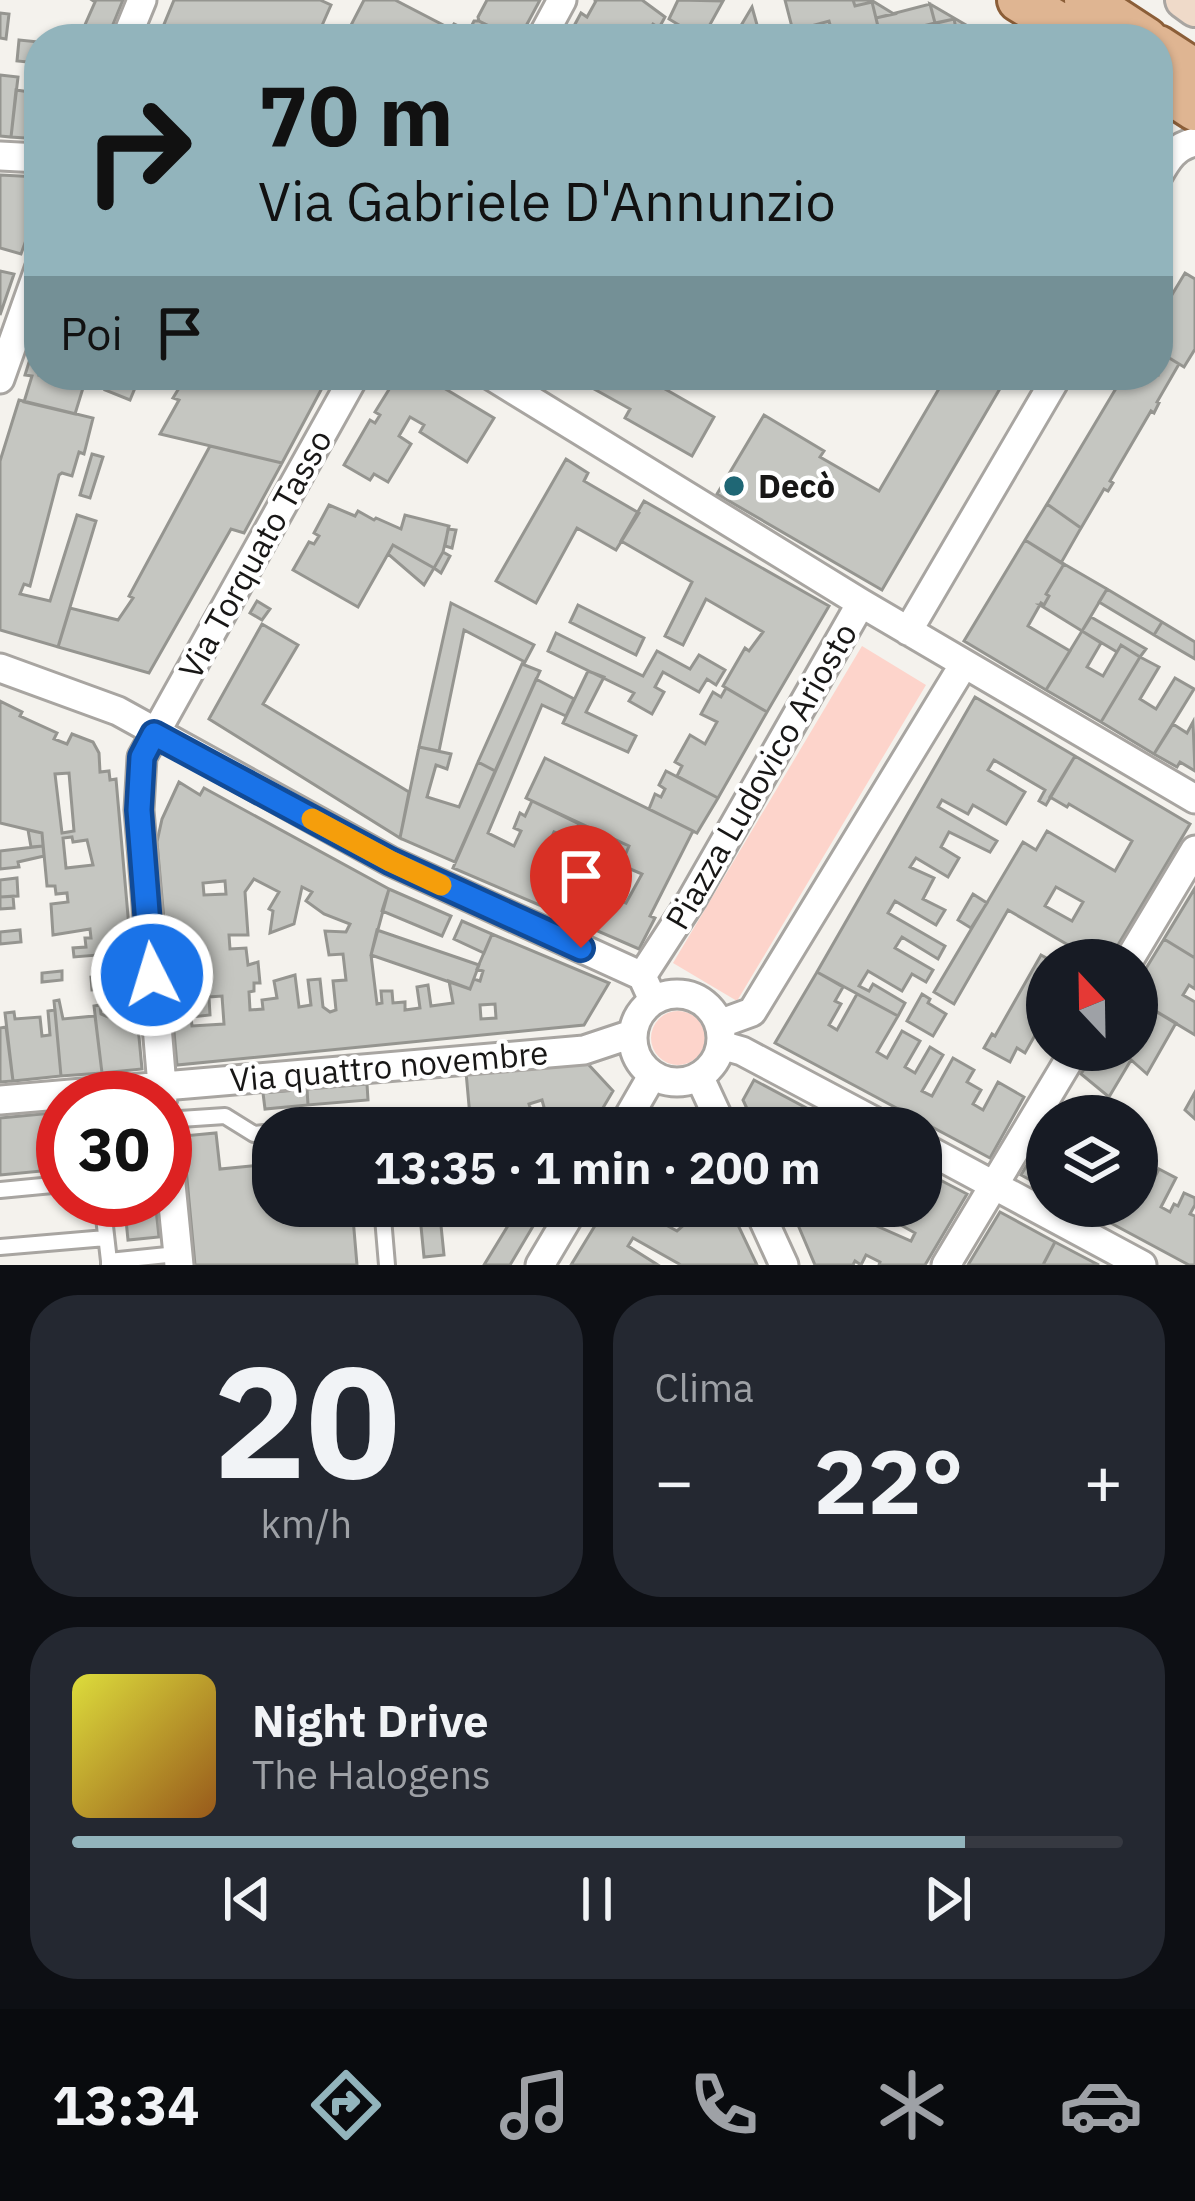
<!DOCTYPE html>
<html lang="it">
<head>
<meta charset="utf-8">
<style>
  :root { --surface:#171b24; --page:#242831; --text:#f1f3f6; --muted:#9ea1a6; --line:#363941; --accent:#92b4bc }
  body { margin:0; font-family:"IBM Plex Sans",sans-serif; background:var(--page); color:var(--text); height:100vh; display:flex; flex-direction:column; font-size:45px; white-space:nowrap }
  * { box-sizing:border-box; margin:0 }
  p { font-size:39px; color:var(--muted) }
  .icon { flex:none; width:66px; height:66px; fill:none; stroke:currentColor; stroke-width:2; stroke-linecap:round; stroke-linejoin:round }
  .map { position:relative; height:1265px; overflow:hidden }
  .drawer { display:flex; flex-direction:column; gap:30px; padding:30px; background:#0d0f14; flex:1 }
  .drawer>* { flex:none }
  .banner { position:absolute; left:24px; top:24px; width:1149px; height:366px; border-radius:48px; box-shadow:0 3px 9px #0004; background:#92b4bc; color:#111; overflow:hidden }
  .needle { width:78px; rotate:338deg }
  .tools { position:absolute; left:1026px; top:939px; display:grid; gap:24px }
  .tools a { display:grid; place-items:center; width:132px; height:132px; border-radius:50%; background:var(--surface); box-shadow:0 3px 9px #0004; font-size:60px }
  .speed { position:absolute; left:36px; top:1071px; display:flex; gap:24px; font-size:60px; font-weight:700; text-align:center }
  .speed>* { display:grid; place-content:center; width:156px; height:156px; border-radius:50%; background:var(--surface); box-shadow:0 3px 9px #0004; line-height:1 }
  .speed .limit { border:18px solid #d22; background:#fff; color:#111 }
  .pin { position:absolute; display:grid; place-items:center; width:102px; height:102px; color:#fff; margin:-123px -51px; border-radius:50% 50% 50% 0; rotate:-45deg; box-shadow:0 0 12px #0007 }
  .pin .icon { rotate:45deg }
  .me { position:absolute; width:132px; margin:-66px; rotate:355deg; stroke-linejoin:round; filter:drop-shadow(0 0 9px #0008) }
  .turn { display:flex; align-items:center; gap:42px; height:252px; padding:0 36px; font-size:54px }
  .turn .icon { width:156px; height:156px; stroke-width:2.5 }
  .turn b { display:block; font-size:84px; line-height:102px }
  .then { display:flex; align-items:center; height:114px; padding:0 36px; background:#0003; gap:24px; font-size:45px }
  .big { font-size:90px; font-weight:800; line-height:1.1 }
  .drawer .widget { flex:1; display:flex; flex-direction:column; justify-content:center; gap:18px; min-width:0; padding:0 42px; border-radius:48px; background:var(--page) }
  .drawer .dial { align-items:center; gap:0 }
  .dial b { font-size:156px; line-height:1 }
  .song { display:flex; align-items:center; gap:36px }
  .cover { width:144px; height:144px; border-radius:18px; background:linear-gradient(135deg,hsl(60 70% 55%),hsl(30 70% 35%)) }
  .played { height:12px; border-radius:6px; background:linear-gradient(90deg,var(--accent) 85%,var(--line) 85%) }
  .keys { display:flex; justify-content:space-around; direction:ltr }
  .heat { display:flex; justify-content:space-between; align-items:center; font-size:66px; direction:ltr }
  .drawer .tiles { flex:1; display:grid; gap:30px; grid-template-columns:1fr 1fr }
  .widget:last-child { grid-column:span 2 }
  .trip { position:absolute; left:252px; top:1107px; width:690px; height:120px; border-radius:48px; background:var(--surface); box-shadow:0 3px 9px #0004; font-weight:800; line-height:120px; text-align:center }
  .tabs { display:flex; height:192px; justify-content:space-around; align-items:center; background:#090b0e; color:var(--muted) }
  .tabs .icon { width:84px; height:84px }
  .tabs .selected { color:var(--accent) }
  .tabs b { font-size:54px; color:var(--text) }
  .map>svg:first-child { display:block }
  .green { fill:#fdd4cb }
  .building { fill:#c5c6c1; stroke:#959590; stroke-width:3; fill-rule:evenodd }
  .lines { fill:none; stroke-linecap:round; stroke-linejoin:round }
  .lane-casing { stroke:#a8a5a1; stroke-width:20 }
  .street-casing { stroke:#a8a5a1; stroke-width:33 }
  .secondary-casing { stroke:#a8a5a1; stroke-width:42 }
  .primary-casing { stroke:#8b5e38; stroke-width:48 }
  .lane { stroke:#fff; stroke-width:14 }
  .street { stroke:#fff; stroke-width:27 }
  .secondary { stroke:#efdac9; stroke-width:36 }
  .primary { stroke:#dfb592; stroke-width:42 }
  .route-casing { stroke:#114b97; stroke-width:30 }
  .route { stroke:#1a73e8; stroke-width:21 }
  .slow { stroke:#f59e0b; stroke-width:21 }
  .poi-dot { fill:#1f6775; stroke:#fff; stroke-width:4.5 }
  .labels { text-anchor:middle; stroke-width:9; stroke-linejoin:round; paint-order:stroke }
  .poi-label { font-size:33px; font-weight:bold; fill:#181716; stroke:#fff; text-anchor:start }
  .street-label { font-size:33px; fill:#181716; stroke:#fff }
</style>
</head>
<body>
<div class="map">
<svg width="1195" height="1265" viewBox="0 0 1195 1265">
  <rect width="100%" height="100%" fill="#f4f2ed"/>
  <!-- green -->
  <path class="green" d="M862 646 926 685 737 1001 673 963Z
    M651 1038a27 27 0 1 1 54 0a27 27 0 1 1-54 0Z"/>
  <!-- building -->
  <path class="building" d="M92 0H123L107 39H66L67 35 80 36 95 2Z
    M174 0H320L331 5 320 30 317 29 312 39H240L241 36 225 29 220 39H158Z
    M364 0H395L451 29 454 24 469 31 474 21H479L501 32 498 39H369L349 29Z
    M487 0H540L519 39H514L479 21 478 17Z
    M594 0H642L665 17 659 28 653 24 644 39H567L581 13 587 17 596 1Z
    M678 0 723 1 702 39 669 19Z
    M785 0H853L855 6 872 2 881 39H834L829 21 793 31Z
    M853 0H871L894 14 876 18 872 2 855 6Z
    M930 4 990 39H978L977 33 958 38 954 19 935 23Z
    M930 4 935 23 907 30 909 39H881L876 18Z
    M752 7 761 39H733Z
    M0 13 9 14 6 39 0 38Z
    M954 19 958 38 977 33 978 39H909L907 30Z
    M829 21 834 39H804L794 33 793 31Z
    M19 40 39 42V63L17 61Z
    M0 75 18 77 11 137 0 136Z
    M39 75V139L11 137 16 90 37 93Z
    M0 175 39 177V204L21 254 0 248Z
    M0 271 14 274 0 315Z
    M1185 273 1195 279V349L1184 367 1158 351V318Z
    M39 330V375H87L75 414 24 402 32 376 25 375Z
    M1158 351 1179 364 1157 402 1159 403 1154 413 1151 411 1110 481 1113 483 1108 491 1104 489 1081 528 1047 504 1124 375H1158Z
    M111 375 140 376 130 400 105 390Z
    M187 375 275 376 329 375 282 463 160 434 179 400 173 398Z
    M398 375H422L494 418 467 462 420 432 424 425 410 417 399 436 411 444 388 482 374 474 370 480 344 465 370 420 375 423 380 415 375 412Z
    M569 375H655L651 381 714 417 692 456 625 418 630 409Z
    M947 375H997L1005 380 882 590 717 494 764 415 824 451 820 457 879 491Z
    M19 400 93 418 84 454 79 452 72 476 62 473 59 475 30 586 24 584 20 594 50 601 77 515 96 521 58 647 0 630V461Z
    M210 446 282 463 244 533 231 529 149 673 58 647 70 608 118 620 133 598 129 596Z
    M92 454 103 457 90 498 80 495Z
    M566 459 588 473 584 481 639 513 616 550 577 528 536 603 496 581Z
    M644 501 829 606 767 712 723 686 745 648 749 651 763 632 706 599 683 645 665 636 692 582 621 541Z
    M1047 504 1081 528 1061 563 1025 540Z
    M329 505 355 516 358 511 374 520 376 518 401 529 405 515 449 526 443 552 434 568 393 545 358 607 293 570 309 542 314 544 319 536 314 533Z
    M448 529 456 530 452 548 445 546Z
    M1025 540 1064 564 1046 594 1049 596 1044 605 1041 603 1028 626 1070 651 1046 690 964 641Z
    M393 545 434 568 424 585 388 554Z
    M443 552 450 556 441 573 434 568Z
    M1064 564 1107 589 1082 631 1040 605H1044L1049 596 1046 594Z
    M1107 589 1162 622 1154 635 1099 602Z
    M257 601 270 609 262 620 250 613Z
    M451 603 534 645 525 662 464 630 439 751 419 747Z
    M578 605 644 638 636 655 570 622Z
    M1091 617 1146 649 1140 657 1121 645 1117 652 1082 631Z
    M1162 622 1195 642V659L1154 635Z
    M262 624 298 645 263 704 409 792 400 838 209 719Z
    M1082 631 1101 643 1087 667 1103 676 1121 645 1140 657 1101 722 1046 690Z
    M556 633 643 676 657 651 690 669 699 655 725 670 716 685 707 679 699 692 663 672 655 687 664 692 652 714 629 701 634 693 548 651Z
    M1140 657 1159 667 1140 699 1156 709 1175 678 1194 689 1154 754 1101 722Z
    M522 664 540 671 495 771 478 762Z
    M588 671 604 677 586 712 636 736 628 752 563 723Z
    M536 679 574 699 566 716 542 705 488 833 514 846 521 831 514 828 520 813 525 816 532 801 579 824 572 839 554 832 545 853 563 861 544 907 453 868Z
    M726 688 767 712 718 798 677 776 682 766 675 762 690 735 705 744 717 722 701 714 713 692 721 697Z
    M975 697 1075 756 1046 805 1039 801 1045 790 994 760 988 770 1025 792 1006 824 973 805 968 814 942 800 938 807 997 841 990 852 949 832 941 847 959 858 948 877 916 858 910 867 934 878 923 899 945 910 936 925 895 901 888 913 945 946 938 959 902 937 895 948 933 970 926 982 912 974 902 991 868 971 859 986 869 991 873 984 905 1003 898 1016 817 972Z
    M0 701 22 712 20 716 57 733 54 739 67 744 72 734 93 742 99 753 100 772 109 771 110 780 116 779 133 973 111 975 109 954 74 957 73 948 86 947 85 938H91L90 929 53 935 51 904 68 902 67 893 56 894 55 886H47L42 833 0 823ZM69 773 74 831 62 833 55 774ZM72 837 73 842 87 840 93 865 66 868 63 838Z
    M1193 722 1195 771 1180 762 1177 767 1154 754 1173 724 1187 733Z
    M419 747 451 754 447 769 436 765 427 797 459 807 478 762 495 771 455 862 400 838Z
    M1075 756 1190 824 1109 960H1094L1008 910 954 1004 934 992 1023 842 1036 850 1047 831 1115 871 1132 841 1069 804 1067 807 1050 797ZM1056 887 1083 902 1072 921 1045 906Z
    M545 758 693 831 650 916 655 918 639 949 593 929 608 895 626 903 642 874 621 865 629 846 526 798Z
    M666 771 718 798 697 833 649 809 655 794 661 797 665 789 659 785Z
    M179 782 200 795 204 788 389 889 371 955 377 1004 382 1003 381 991H392L393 1003 405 1002V1010L420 1008 417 987 428 985 431 1006 453 1003 449 981 470 989 474 979 480 981 483 971 477 969 492 934 609 983 584 1025 177 1065 157 842 162 819ZM254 879 279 892 269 909 273 911 270 933 294 924 302 887 312 892 306 901 324 914 350 924 346 932 325 931 329 955 343 954 346 980 333 981 336 1010 330 1012 323 1007 320 979 308 980 311 1005 299 1007 295 975 274 981 277 998 262 1000 263 1009 250 1010 249 992 254 991V983H260L258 962 248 965 246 948 230 949 229 935H248L245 892ZM225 881 226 894 204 895 203 883ZM222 996 224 1024 192 1026 191 1017 210 1015 209 997ZM495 1004 496 1018 481 1019 480 1005Z
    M579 824 595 831 576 876 593 884 613 839 629 846 593 929 544 907Z
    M28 830 42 833 43 846 31 847Z
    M43 846 44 856 18 862 19 867 0 869V851Z
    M17 878 18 896 0 897V880Z
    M1195 888V958L1164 939Z
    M389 889 451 916 442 936 382 911Z
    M973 894 987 903 971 928 958 920Z
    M13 896 14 908 0 909V897Z
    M462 921 492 934 484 953 454 939Z
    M20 930 21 942 0 944V932Z
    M377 930 479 965 470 989 371 955Z
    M1164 939 1195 958V989L1189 985 1183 995 1195 1002V1035L1137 1000V983Z
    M1041 955 1050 960H1047V1014L1025 1053 1017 1048 1010 1062 984 1048 992 1034 995 1036Z
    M62 971V980L42 982V973Z
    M817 972 843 987 835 1001 841 1004 829 1025 837 1030 857 994 898 1016 877 1052 887 1058 902 1031 920 1041 905 1067 915 1073 930 1047 943 1055 922 1091 932 1096 953 1058 974 1070 967 1082 981 1090 973 1104 983 1110 998 1082 1024 1097 990 1158 775 1043Z
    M133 973 142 1069 102 1073 94 1006 100 1005 101 1014 108 1017 119 1015V1006L107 1007 105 989 92 990 91 977Z
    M922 994 930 999 928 1003 946 1014 933 1036 907 1021Z
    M59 1000 63 1019 95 1016 102 1073 61 1076 54 1001Z
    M1137 1000 1176 1023 1147 1074 1120 1050H1137Z
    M55 1010 61 1076 13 1081 5 1013 14 1012 15 1019 40 1017 42 1036 50 1035 48 1011Z
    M6 1027 13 1081 0 1082V1028Z
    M1096 1050H1120L1131 1060 1109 1097 1081 1074Z
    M588 1064 613 1091 591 1128H554L551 1116 547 1118 542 1100 529 1104 536 1128H503L502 1116 491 1117V1128H471L466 1072Z
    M754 1080 844 1128H750L744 1116 749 1113 743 1100Z
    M367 1084 368 1100 308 1105 307 1089Z
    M307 1089 308 1105 265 1109 263 1093Z
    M1195 1092V1119L1185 1110Z
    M63 1112V1169L0 1175V1118Z
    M1047 1131V1189L1021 1175Z
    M216 1133 220 1169 273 1164V1206H352L357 1265H195L183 1136Z
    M1159 1169 1176 1178 1161 1207 1170 1212 1174 1204 1178 1206 1184 1193 1195 1198V1205L1190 1214 1195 1216V1265H1189L1079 1206H1137V1194L1144 1197Z
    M921 1170 967 1194 925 1265H879L880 1262 866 1255 861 1265 855 1261 853 1265H815L790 1206H830L832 1209 839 1206H901L921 1217 926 1208 921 1205ZM883 1215 915 1233 911 1241 877 1226Z
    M124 1200H155L159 1237 128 1240Z
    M419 1206H439L444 1255 424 1257Z
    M520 1206H545L510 1265H484Z
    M607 1206H649L646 1214 677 1231 685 1224 681 1218 685 1215 681 1210 672 1206H729L757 1265H681L633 1238 628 1246 658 1265H571Z
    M1000 1212 1055 1242 1043 1265H968Z
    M1055 1242 1093 1262 1099 1265H1043Z"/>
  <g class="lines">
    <defs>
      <path id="lane" d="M165 1120 225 1116 254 1134 273 1132
        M321 1128 348 1126 351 1128
        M0 1190 63 1184
        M102 1200 109 1261
        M382 1206 387 1265
        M0 1247 106 1238
        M109 1265V1261L177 1254"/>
      <path id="street" d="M126 39 142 0
        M541 39 562 0
        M0 156 39 158
        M1158 176C1167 160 1175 146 1195 142
        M490 375 861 603 1195 799
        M0 379 39 269
        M908 631 1058 375
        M0 668 118 711 390 861 642 976
        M1129 960 1195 850
        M633 1038a44 44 0 1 1 88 0a44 44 0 1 1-88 0Z
        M653 1000 642 976 692 899 861 603
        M719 1024 752 1012 964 664
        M721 1045 742 1051 887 1128
        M699 1076 723 1128
        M163 1098 139 810 142 757 355 375
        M0 1100 584 1050 632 1034
        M165 1123 179 1265
        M622 1128 652 1076
        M921 1146 1142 1265
        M757 1206 784 1265
        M540 1265 575 1206
        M946 1265 1075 1050"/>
      <path id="secondary" d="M1184 0 1195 8"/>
      <path id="primary" d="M1019 0 1084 39
        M1086 0 1146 39
        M1158 47 1195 71
        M1158 85 1195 109"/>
    </defs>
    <!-- lane casing -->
    <use href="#lane" class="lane-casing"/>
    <!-- street casing -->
    <use href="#street" class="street-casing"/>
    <!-- secondary casing -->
    <use href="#secondary" class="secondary-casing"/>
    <!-- primary casing -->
    <use href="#primary" class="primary-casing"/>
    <!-- lane -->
    <use href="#lane" class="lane"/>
    <!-- street -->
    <use href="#street" class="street"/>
    <!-- secondary -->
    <use href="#secondary" class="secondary"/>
    <!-- primary -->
    <use href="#primary" class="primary"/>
  </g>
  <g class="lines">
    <defs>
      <path id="route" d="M152 975 139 810 142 757 154 734 390 861 581 948"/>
    </defs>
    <!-- route casing -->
    <use href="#route" class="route-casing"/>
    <!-- route -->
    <use href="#route" class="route"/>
    <!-- slow -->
    <path class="slow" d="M312 819 390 861 441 885"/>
  </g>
  <!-- markers -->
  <circle class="poi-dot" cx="734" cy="486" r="12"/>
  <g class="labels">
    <!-- poi labels -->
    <g class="poi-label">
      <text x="758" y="498">Decò</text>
    </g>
    <!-- street labels -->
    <g class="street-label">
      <text transform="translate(255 554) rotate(-61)" y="12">Via Torquato Tasso</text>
      <text transform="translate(761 776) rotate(-60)" y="12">Piazza Ludovico Ariosto</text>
      <text transform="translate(389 1066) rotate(-5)" y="12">Via quattro novembre</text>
    </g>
  </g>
</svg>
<div class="tools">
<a><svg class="needle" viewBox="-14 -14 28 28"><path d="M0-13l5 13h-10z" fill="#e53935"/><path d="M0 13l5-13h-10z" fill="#9ea1a6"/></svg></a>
<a><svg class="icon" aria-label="layers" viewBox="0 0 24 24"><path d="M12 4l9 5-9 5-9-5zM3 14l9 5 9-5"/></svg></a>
</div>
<div class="speed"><div class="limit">30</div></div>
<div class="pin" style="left:581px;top:948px;background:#d93025"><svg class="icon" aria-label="arrive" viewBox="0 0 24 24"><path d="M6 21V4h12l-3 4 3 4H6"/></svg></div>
<svg class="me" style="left:152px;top:975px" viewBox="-20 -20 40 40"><circle r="17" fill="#1a73e8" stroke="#fff" stroke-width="3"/><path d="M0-11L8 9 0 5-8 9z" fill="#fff"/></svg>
<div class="trip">13:35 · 1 min · 200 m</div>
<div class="banner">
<div class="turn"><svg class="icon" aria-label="right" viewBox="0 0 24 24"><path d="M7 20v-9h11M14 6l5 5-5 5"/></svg><div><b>70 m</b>Via Gabriele D'Annunzio</div></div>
<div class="then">Poi<svg class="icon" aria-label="arrive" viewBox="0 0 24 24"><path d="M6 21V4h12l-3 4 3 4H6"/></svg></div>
</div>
</div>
<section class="drawer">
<div class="tiles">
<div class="widget dial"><b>20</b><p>km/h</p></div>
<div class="widget"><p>Clima</p>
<div class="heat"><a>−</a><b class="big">22°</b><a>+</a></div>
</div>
<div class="widget">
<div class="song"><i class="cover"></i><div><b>Night Drive</b><p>The Halogens</p></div></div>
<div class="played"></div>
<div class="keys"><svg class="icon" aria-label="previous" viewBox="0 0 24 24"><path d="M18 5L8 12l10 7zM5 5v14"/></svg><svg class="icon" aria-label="pause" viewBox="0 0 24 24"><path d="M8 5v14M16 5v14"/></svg><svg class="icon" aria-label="next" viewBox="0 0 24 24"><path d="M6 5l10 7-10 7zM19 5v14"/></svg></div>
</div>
</div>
</section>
<nav class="tabs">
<b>13:34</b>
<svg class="icon selected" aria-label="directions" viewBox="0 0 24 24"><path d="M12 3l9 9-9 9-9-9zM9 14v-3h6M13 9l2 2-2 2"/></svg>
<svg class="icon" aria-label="music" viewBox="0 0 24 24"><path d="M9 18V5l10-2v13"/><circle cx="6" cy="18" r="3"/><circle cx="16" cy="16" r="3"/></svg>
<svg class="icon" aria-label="phone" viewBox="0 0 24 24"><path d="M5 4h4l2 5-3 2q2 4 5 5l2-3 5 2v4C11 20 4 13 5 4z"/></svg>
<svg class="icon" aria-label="climate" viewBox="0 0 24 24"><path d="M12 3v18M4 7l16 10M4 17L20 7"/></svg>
<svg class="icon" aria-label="car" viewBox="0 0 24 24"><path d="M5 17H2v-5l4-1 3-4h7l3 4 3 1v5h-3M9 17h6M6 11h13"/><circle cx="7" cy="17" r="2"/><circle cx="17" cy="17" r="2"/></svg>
</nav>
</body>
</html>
